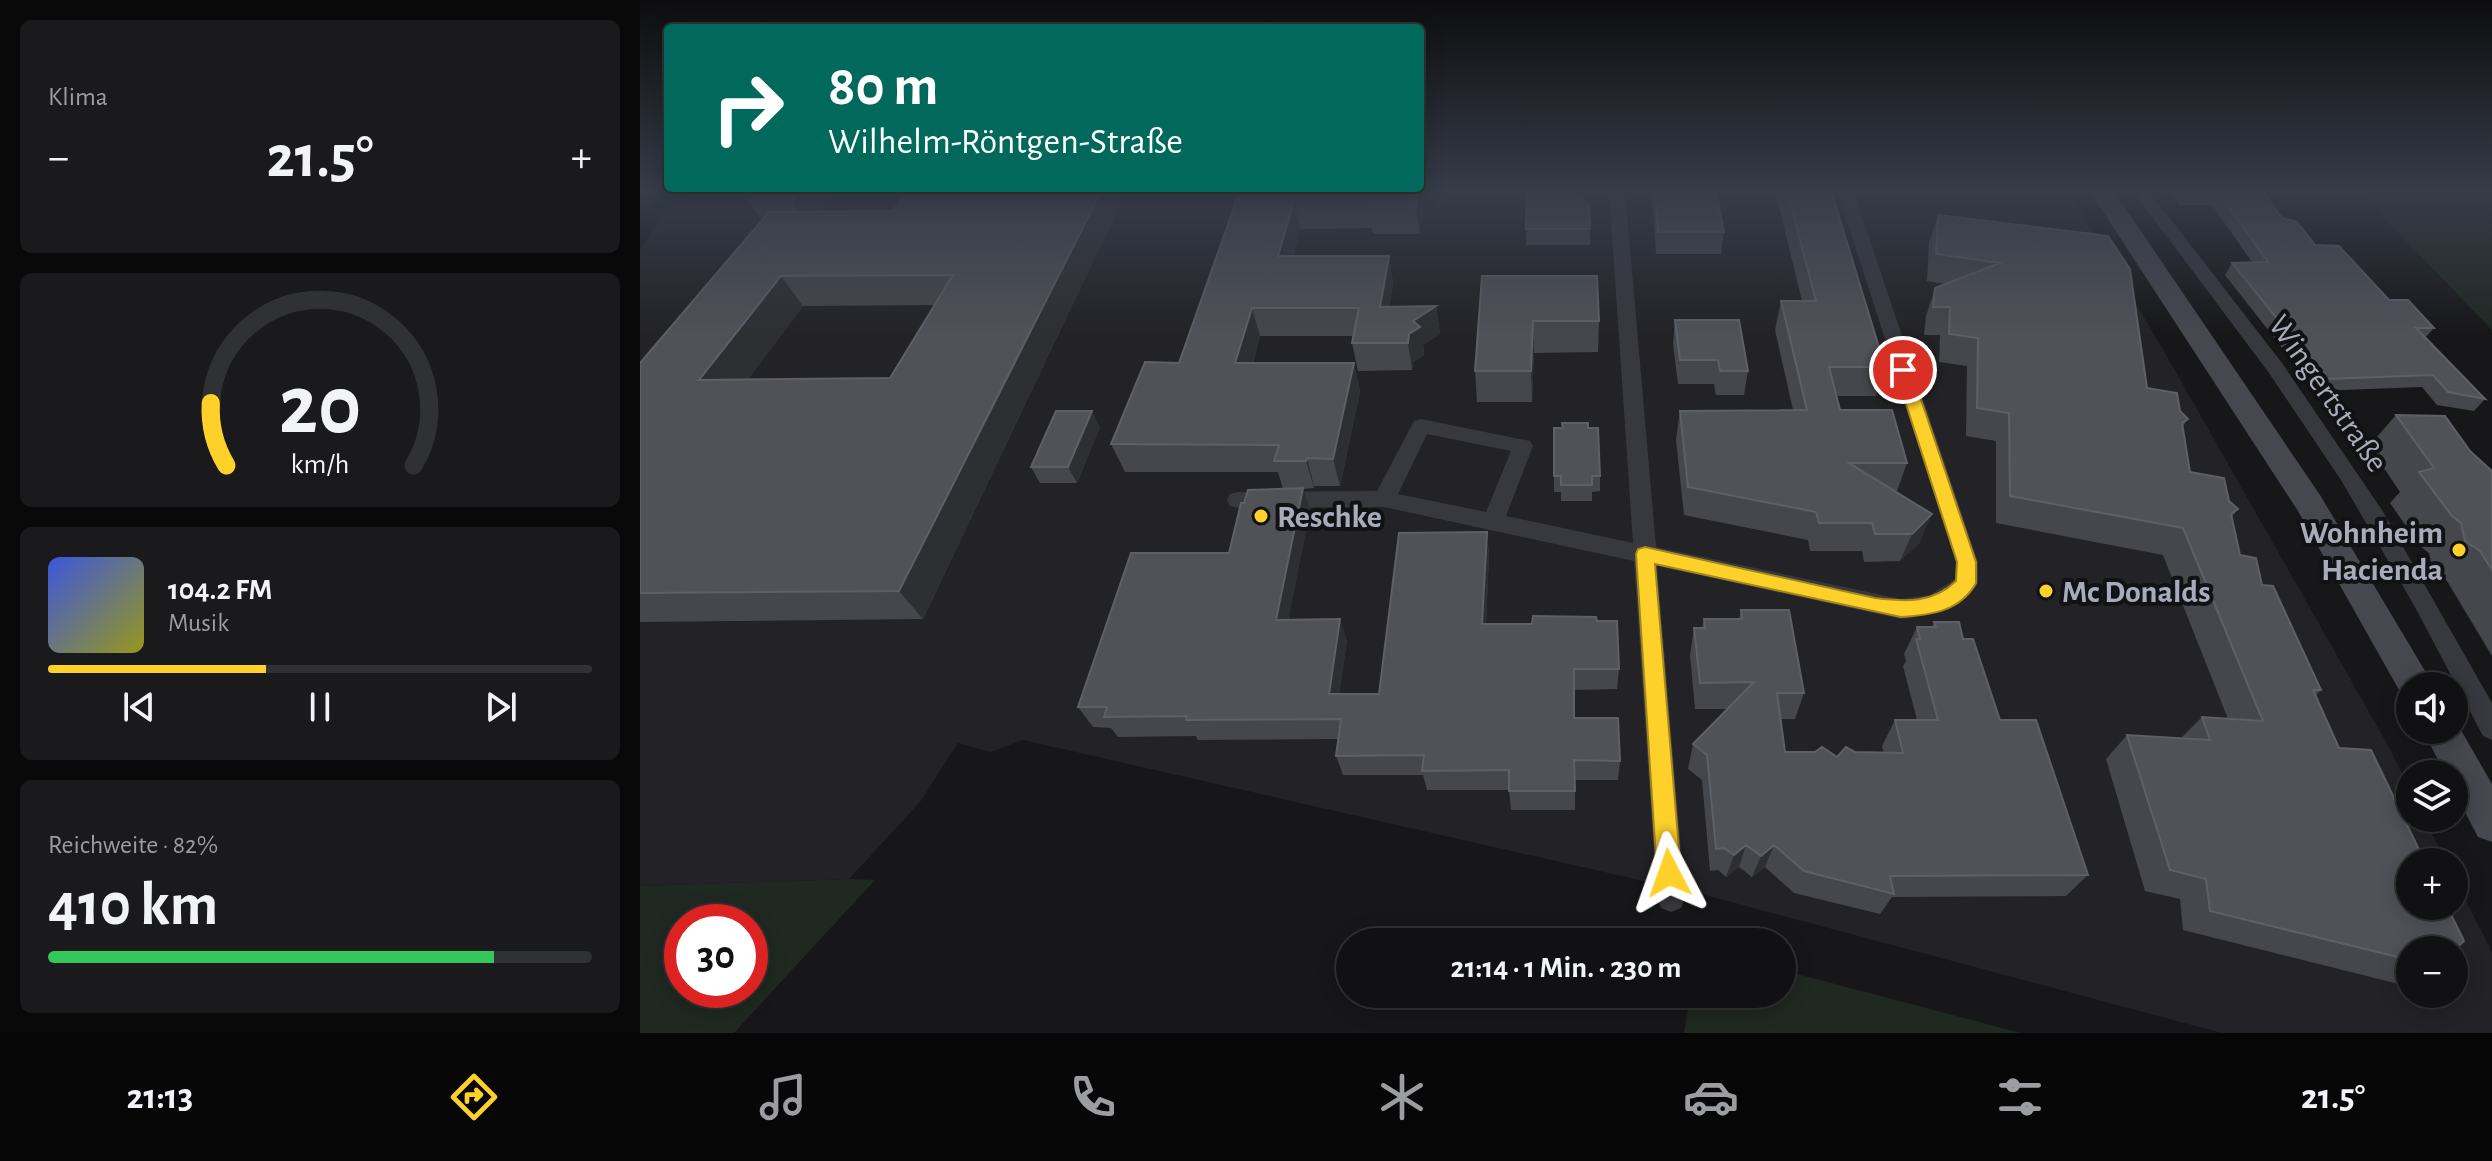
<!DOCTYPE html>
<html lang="de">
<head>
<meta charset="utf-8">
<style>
  :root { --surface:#111113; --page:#1a1a1c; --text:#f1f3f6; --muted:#9c9da0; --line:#303133; --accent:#fed12a }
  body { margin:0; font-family:"Alegreya Sans",sans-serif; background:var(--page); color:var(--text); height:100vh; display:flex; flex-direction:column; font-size:30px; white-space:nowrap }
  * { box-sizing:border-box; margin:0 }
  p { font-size:26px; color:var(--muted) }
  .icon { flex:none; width:44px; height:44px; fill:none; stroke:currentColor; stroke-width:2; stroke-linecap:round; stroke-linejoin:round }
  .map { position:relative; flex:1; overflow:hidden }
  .details { display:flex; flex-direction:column; gap:20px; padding:20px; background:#09090a; width:640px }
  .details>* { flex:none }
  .hud { position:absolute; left:24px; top:24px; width:760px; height:168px; border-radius:8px; box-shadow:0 4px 20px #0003,0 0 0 2px var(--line); background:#00695c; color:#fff; overflow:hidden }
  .fabs { position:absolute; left:1756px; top:672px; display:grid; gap:16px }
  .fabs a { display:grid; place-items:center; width:72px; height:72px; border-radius:50%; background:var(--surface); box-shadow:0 4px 20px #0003,0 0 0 2px var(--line); font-size:40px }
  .speed { position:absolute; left:24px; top:904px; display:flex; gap:16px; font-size:40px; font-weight:700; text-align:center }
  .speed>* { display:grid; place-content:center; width:104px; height:104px; border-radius:50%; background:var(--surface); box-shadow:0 4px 20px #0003,0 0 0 2px var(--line); line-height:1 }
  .speed .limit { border:12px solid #d22; background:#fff; color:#111 }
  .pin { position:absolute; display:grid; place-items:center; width:68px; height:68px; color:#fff; margin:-34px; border:4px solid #fff; border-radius:50%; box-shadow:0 2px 8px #0007 }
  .me { position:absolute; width:88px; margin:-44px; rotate:356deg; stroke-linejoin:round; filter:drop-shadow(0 0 6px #0008) }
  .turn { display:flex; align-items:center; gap:28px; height:168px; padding:0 32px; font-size:36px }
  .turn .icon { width:104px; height:104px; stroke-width:2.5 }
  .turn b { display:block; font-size:56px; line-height:68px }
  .big { font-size:60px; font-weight:700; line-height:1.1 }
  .details .card { flex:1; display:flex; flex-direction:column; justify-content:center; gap:12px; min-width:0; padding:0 28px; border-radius:12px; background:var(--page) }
  .details .dial { align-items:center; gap:0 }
  .dial svg { height:208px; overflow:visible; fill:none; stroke:var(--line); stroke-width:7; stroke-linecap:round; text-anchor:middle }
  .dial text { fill:var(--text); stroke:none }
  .song { display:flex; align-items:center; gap:24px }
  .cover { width:96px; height:96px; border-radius:12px; background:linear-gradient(135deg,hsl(230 70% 55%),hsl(60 70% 35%)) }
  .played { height:8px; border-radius:4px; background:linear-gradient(90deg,var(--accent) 40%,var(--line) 40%) }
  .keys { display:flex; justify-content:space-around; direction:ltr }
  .heat { display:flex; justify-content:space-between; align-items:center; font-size:44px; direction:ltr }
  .charge { height:12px; border-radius:6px; background:linear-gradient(90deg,#34c759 82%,var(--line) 0) }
  .trip { position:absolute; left:696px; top:928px; width:460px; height:80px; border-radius:40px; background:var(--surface); box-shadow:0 4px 20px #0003,0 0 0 2px var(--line); font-weight:700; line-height:80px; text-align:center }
  .dock { display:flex; height:128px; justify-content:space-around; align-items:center; background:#070708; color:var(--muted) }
  .dock .icon { width:56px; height:56px }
  .dock .current { color:var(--accent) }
  .dock b { font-size:36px; color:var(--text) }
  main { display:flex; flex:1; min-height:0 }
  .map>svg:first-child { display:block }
  .built { fill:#232327; fill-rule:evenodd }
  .green { fill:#1f2821; fill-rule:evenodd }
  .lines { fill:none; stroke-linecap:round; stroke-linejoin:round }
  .street { fill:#38383f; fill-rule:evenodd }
  .secondary { fill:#46474f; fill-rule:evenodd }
  .wall { fill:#45474c; fill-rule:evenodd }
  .shaded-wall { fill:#2e2f33 }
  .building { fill:#505258; stroke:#5e6067; stroke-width:2; fill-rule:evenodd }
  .route { fill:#fed12a; stroke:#a5881b; stroke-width:2 }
  .poi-dot { fill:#fed12a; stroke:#121215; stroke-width:3 }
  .labels { text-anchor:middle; stroke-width:8; stroke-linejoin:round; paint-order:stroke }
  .street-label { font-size:32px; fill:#a8acba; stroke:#121215 }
  .poi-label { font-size:32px; font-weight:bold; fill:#a8acba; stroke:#121215; text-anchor:start }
</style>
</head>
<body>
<main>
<section class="details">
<div class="card"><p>Klima</p>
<div class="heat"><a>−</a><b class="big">21.5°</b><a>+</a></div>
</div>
<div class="card dial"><svg viewBox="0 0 100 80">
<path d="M14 69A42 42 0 1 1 86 69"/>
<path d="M14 69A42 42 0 0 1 8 45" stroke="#fed12a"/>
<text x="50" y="56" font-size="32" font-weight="700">20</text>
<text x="50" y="72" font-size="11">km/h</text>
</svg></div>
<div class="card">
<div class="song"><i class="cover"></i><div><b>104.2 FM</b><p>Musik</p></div></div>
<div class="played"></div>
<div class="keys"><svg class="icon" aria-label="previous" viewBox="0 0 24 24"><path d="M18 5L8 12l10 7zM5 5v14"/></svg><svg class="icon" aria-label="pause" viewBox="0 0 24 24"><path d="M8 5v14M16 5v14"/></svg><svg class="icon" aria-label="next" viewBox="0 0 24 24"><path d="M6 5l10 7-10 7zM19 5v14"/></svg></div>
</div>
<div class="card"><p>Reichweite · 82%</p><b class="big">410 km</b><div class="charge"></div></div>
</section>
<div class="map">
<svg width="1852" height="1033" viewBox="0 0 1852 1033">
  <rect width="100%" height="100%" fill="#171719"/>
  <!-- built -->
  <path class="built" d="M39 190H1428L1524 351 1750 749 1770 789V818H1784L1807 862H1770V906H1814V877L1852 952V1033H1582L1065 895 383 740 350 752 318 743 280 802 209 879 0 886V249ZM1770 950H1814V994H1770Z"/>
  <!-- green -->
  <path class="green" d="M1717 190H1852V330Z
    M209 879 235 880 94 1033H0V886ZM42 922H110V990H42Z
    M1142 970 1381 1033H1044L1051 994H1142Z"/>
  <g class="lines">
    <!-- street -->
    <path class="street" d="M969 190H985L1016 547 1261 599 1290 595 1315 579 1316 562 1304 522 1197 190H1213L1338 562V583C1324 609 1288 616 1261 619L1017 566 1045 898 1041 908 1031 912 1021 908 1017 898 994 561 744 507 598 508 590 506 587 500 590 494 598 492 737 491 774 421 781 419 890 441 893 446 866 516 993 543ZM787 434 871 451 846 512 758 494Z
      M1492 190H1508L1642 363 1742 510 1852 703V740L1843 736 1775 607 1701 480 1629 373Z"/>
    <!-- secondary -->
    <path class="secondary" d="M1449 190H1473L1680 495 1794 686H1770V700L1763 697 1658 511Z
      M1814 718 1852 784V842L1838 837 1814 791V774H1805L1783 730H1814Z"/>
  </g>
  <!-- wall -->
  <path class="wall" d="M119 190H195L178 212 253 211 269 190H487L283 619 0 622V363L122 220 109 202ZM294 305 250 378 108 379 163 306Z
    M600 190H785L780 234H733L732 228 660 229 653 256H749L753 284 749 307 796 306 800 334 783 345 784 355 773 362 772 370 718 371 712 343 713 336H620L613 363H714L720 391 700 486H674V488L663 489 670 510 648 620 707 640 699 694H739L847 532 849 555 846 624H892L957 621 979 669 977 689 934 690V718L980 761 978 780H935V810H871L869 790H787L783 775H703L696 756 698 739 558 740 556 736 478 737 471 728 453 727 438 707 589 553 604 503 643 489 638 472H485L471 444 539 363Z
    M1012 190H1076L1084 232 1081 254H1016Z
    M1135 190H1191L1245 367 1236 396H1196L1200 410 1267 463 1257 491H1255L1280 542 1260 561 1224 562 1222 551H1170L1168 540 1044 515 1036 440 1040 411 1153 410 1135 330 1141 301H1162Z
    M1529 190H1622L1642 218 1675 245 1749 300 1794 328 1785 338 1845 399 1834 411 1797 405 1782 387 1676 391 1585 275 1592 263 1612 262 1572 205H1539Z
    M1298 215 1468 236 1507 388 1540 411 1548 419 1542 427 1550 472 1598 509 1592 517 1600 555 1622 585 1681 690 1676 695 1770 950V979L1759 984 1543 930 1540 899 1505 891 1466 759 1487 735 1541 738 1562 717 1588 719 1523 555 1356 523V441L1326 436 1327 366 1299 362 1300 335H1284L1286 316 1295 288 1305 284 1287 281 1289 243Z
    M886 229H950V245H886Z
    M842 276 959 321 958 352 894 353 892 402H837L835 371Z
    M1035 320 1108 371 1104 395H1076L1074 384H1038L1033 344Z
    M1756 415 1830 451 1852 471V656L1807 581 1793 571 1789 553 1780 546 1750 503 1760 492 1729 446Z
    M460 427 437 483H400L391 467Z
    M914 428H948L960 476V491L952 492V501H921V492H914Z
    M1101 610 1164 693 1155 719H1140L1145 752 1197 757 1215 752 1244 753 1242 746 1255 720H1277L1263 666 1266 661 1264 654 1277 627H1292L1294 622 1323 639 1360 720 1448 875 1426 896 1252 897 1240 914 1154 893 1125 867 1112 877 1099 867 1086 877 1078 870 1070 871 1062 780 1048 769 1053 744 1088 709H1055L1050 655 1054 628H1062L1064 619H1099Z"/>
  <!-- shaded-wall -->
  <path class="shaded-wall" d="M161 190H195L167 225 152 201Z
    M462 190H487L283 619 259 591Z
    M778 190H785L780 234 776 207Z
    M654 201 660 229 645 284 638 256Z
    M749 256 753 284 744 334 740 307Z
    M141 276 163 306 85 410 59 380Z
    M796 306 800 334 783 345 784 355 773 362 772 370 768 343 773 321Z
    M612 308 620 336 605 390 595 363Z
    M893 321 894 353 892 402 891 371Z
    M714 363 720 391 700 486 693 459Z
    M452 411 460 427 437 483 428 467Z
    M667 458 674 486V488L666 461Z
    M663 488 670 510 644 641 636 620Z
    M1292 514 1280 542 1260 561 1272 534Z
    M847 532 849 555 845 646 842 624Z
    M700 619 707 640 696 714 689 694Z
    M1106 845 1099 867 1086 877 1094 855Z
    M1134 845 1125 867 1112 877 1121 856Z"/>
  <!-- building -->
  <path class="building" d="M119 190H161L152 201 109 202Z
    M269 190H462L259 591 0 593V363L129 212 253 211ZM313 275 250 378 59 380 141 276Z
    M600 190H778L776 207H729L730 201H654L638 256H749L740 307 796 306 773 321 780 327 769 334 768 343H712L719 308H612L595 363H714L693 459 667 458 666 461H634L639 445 471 444 505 362 539 363Z
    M887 190H927L949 204 950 229H886Z
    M1015 190H1076L1084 232H1018Z
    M1147 190H1191L1245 367H1189L1200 410H1252L1267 463H1209L1292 514 1272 534H1235L1232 523H1179L1176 512 1048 487 1040 411 1167 410 1141 301H1176Z
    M1544 190H1622L1642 218 1657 222 1675 245 1699 246 1749 300H1768L1794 328H1776L1845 399 1808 392 1793 375 1686 379 1592 263 1628 262 1578 192H1545Z
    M1298 215 1468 236 1490 269 1507 388 1537 393 1540 411 1548 419 1542 423 1550 472 1584 478 1589 501 1598 509 1591 514 1600 555 1616 558 1622 585 1633 586 1681 690H1673L1699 748 1731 750 1785 862H1770V906H1807L1824 941 1814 950H1770V960L1570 911 1566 879 1530 870 1487 735 1570 740 1562 717 1623 721 1543 528 1370 496 1369 413 1337 408 1338 338 1309 334 1310 307H1293L1295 288 1360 263 1296 254Z
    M842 276H957L959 321H893L891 371H835Z
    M1035 320H1099L1108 371H1080L1078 360H1040Z
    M416 411H452L428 467H391Z
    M1756 415 1805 416 1830 451 1852 471V570L1840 551 1825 541 1821 523 1812 516 1779 472 1794 468Z
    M922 423H948V428H958L960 476H952V485H921V476H914V428H923Z
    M663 488 636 620 700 619 689 694H739L759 533 847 532 842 624H892L893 616 956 617 957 621H977L979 669H934V718H978L980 761 934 760 935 791H869V770L782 771 784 755 696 756 701 719 546 720 547 716 464 717 467 707H438L491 553H589L601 503H604L608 490Z
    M1101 610H1149L1164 693H1137L1145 752H1175L1182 747 1197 757 1206 747 1215 752 1263 753 1255 720H1298L1276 639H1280L1277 627H1296L1294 622H1319L1323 639H1333L1360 720H1396L1448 875 1250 876 1254 894 1164 871 1134 845 1121 856 1106 845 1094 855 1084 848 1076 849 1067 755 1053 744 1114 682 1060 683 1054 628H1065L1064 619H1102Z"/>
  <!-- sky -->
  <linearGradient id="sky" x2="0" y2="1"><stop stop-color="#0d0d0e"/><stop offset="0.57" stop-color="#363c49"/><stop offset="1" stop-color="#363c49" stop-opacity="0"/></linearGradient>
  <rect width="1852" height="335" fill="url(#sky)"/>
  <!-- route -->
  <path class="route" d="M1263 364 1271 370 1336 562V583C1320 612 1290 615 1261 617L1015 564 1041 873 1038 881 1029 884 1021 881 1017 873 996 554 998 549 1005 547 1235 598C1267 602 1293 603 1316 581L1317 562 1255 370Z"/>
  <!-- markers -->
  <g class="poi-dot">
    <circle cx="621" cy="516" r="8"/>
    <circle cx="1819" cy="550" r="8"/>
    <circle cx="1406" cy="591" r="8"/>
  </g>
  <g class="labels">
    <!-- street labels -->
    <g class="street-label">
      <text transform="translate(1689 393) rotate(55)" y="11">Wingertstraße</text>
    </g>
    <!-- poi labels -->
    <g class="poi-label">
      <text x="637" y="527">Reschke</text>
      <text x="1803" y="543" text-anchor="end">Wohnheim<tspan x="1803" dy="37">Hacienda</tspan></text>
      <text x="1422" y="602">Mc Donalds</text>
    </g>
  </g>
</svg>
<div class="fabs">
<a><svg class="icon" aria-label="sound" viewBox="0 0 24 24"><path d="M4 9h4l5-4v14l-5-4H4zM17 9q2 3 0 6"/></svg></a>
<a><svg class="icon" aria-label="layers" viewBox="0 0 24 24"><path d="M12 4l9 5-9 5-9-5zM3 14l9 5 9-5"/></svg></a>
<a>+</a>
<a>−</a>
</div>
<div class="speed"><div class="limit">30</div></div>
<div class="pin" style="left:1263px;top:370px;background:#d93025"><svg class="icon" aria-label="arrive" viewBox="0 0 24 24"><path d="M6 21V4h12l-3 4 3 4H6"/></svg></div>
<svg class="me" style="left:1029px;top:873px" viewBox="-20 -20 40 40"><path d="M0-17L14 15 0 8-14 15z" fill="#fed12a" stroke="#fff" stroke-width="4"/></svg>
<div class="trip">21:14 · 1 Min. · 230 m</div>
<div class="hud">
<div class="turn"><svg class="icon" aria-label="right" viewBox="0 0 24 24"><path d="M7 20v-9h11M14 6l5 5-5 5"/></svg><div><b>80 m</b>Wilhelm-Röntgen-Straße</div></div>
</div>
</div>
</main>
<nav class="dock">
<b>21:13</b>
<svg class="icon current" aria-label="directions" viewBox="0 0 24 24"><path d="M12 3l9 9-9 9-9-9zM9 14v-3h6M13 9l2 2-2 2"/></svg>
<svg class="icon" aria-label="music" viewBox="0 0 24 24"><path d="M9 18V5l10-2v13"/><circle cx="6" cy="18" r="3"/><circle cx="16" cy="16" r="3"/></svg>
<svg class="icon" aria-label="phone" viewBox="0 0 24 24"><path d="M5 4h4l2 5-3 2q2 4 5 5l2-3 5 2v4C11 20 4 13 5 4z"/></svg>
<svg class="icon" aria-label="climate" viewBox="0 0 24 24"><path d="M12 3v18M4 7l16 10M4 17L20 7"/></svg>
<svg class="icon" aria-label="car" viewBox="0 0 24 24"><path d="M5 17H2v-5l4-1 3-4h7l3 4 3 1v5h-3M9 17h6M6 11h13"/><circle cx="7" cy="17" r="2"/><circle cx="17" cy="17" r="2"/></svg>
<svg class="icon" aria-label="filters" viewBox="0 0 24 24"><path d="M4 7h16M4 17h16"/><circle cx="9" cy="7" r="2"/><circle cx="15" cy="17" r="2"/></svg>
<b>21.5°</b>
</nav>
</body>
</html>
